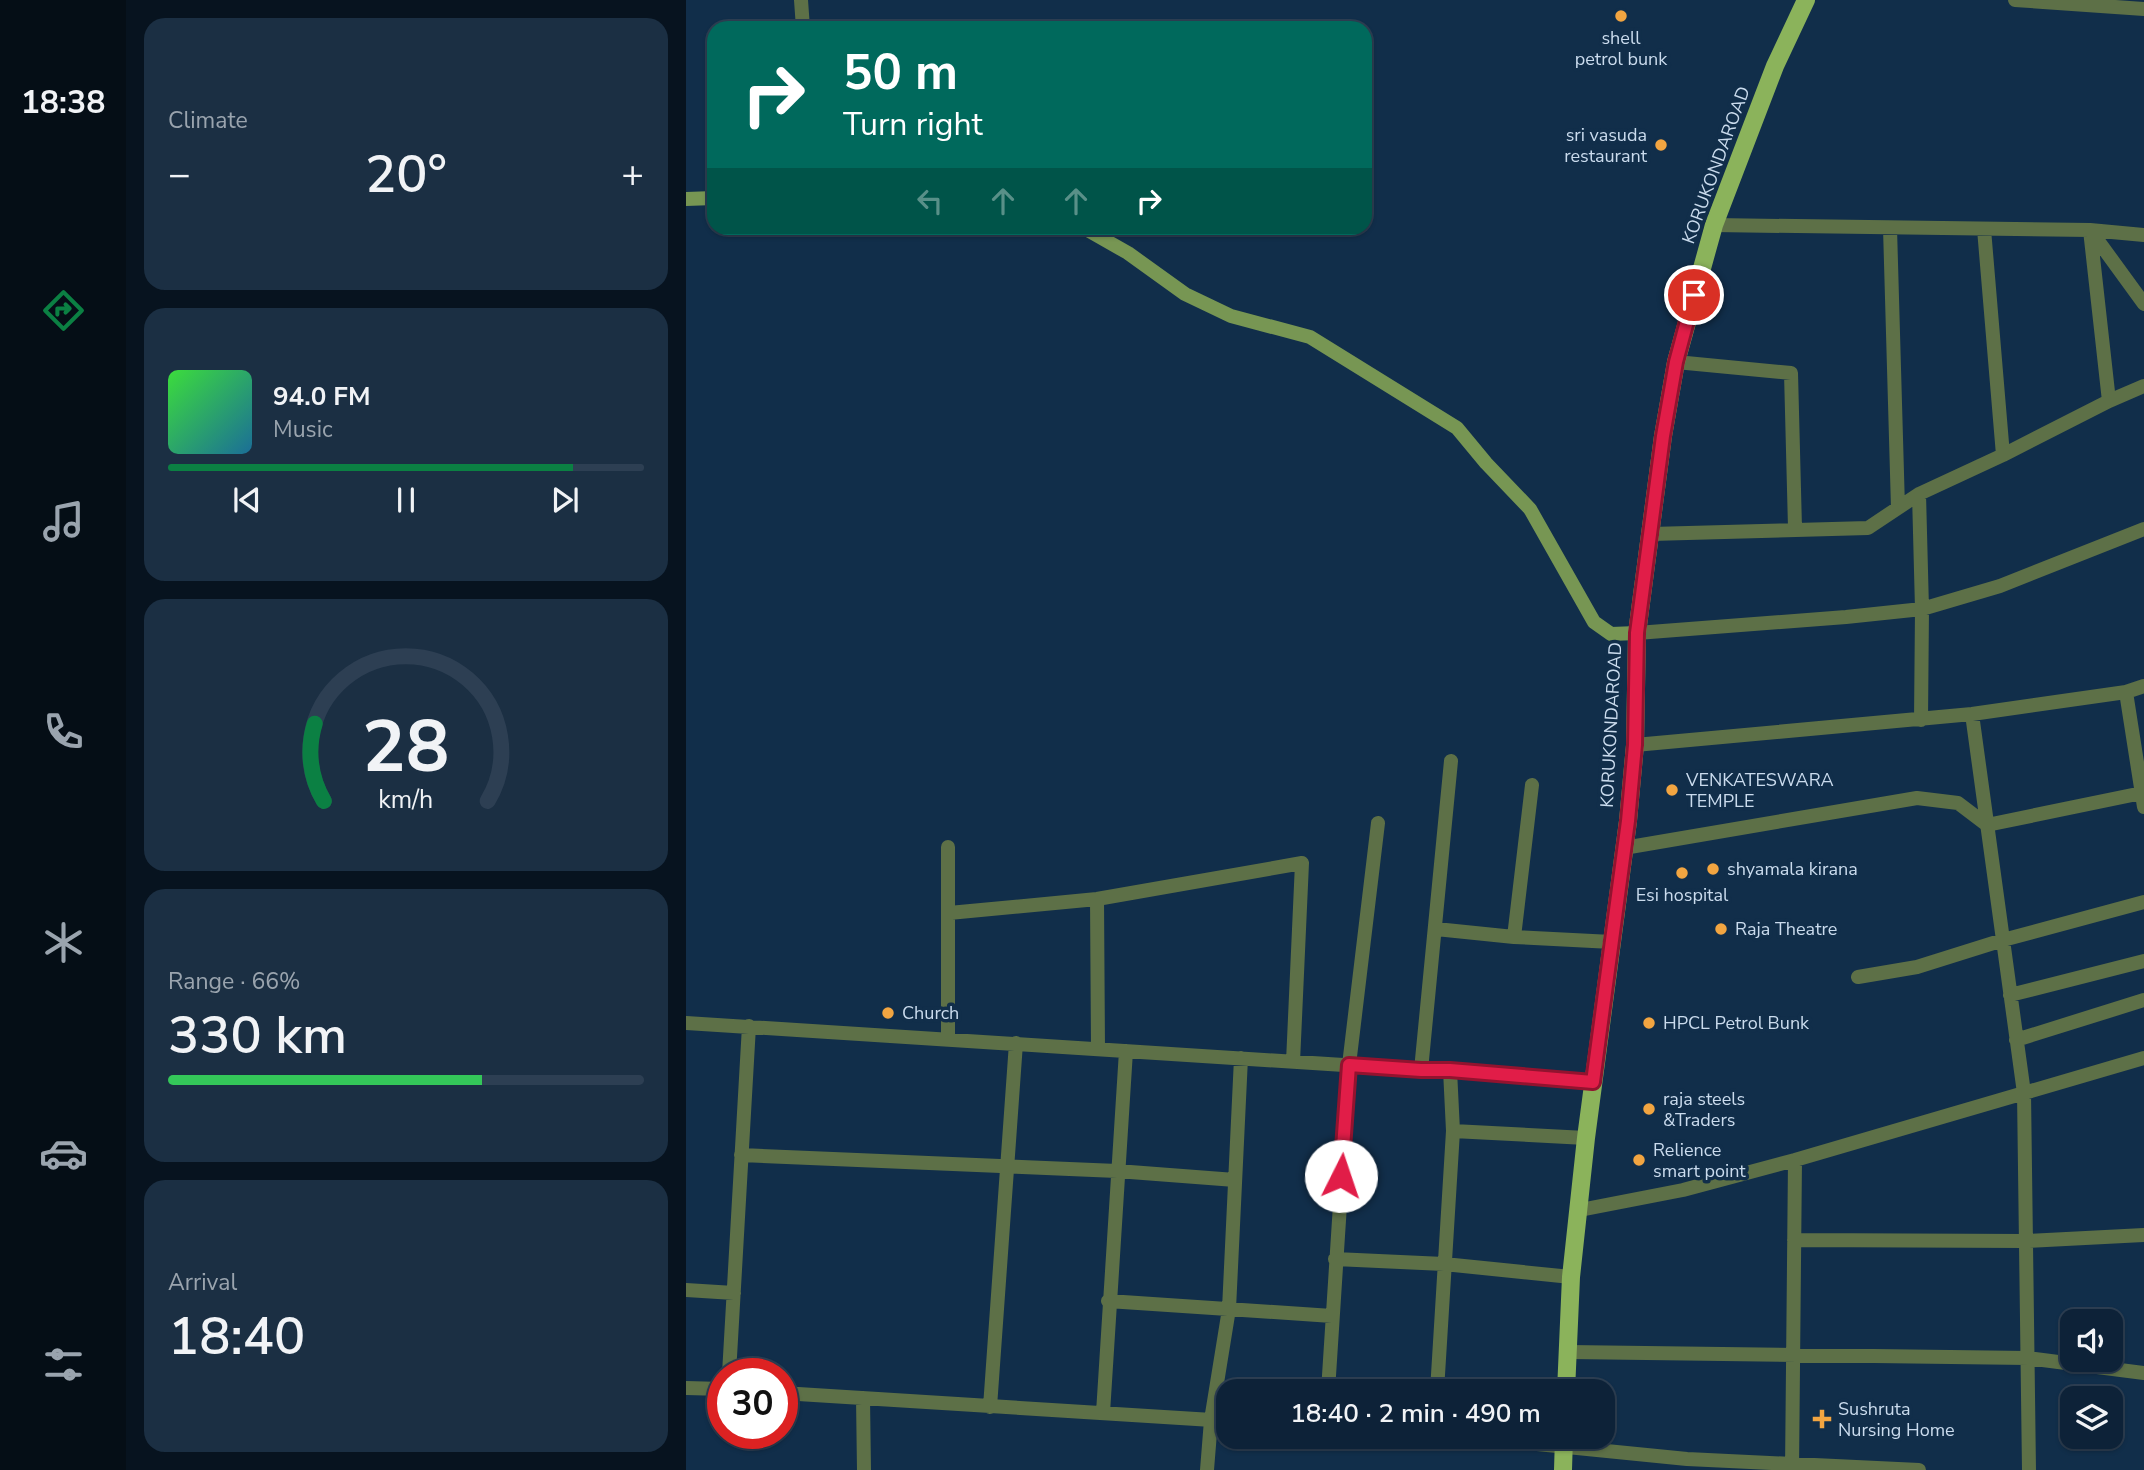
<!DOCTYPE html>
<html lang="en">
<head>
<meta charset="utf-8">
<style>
  :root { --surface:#0d2238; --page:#1b2f43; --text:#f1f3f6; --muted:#9aa4ae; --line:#2d3f53; --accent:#0b8043 }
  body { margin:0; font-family:"Nunito Sans",sans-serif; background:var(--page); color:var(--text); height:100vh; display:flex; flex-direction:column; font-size:26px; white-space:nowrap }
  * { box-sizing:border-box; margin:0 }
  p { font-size:23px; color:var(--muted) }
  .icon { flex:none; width:38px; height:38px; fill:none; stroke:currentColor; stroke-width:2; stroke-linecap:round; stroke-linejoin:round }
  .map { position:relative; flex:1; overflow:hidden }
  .drawer { display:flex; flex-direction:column; gap:18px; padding:18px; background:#07131f; width:560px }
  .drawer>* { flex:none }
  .hud { position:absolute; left:21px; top:21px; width:665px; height:214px; border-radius:21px; box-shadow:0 2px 5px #0004,0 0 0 2px var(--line); background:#00695c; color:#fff; overflow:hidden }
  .fabs { position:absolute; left:1374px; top:1309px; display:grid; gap:14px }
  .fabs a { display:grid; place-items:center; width:63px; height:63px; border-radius:14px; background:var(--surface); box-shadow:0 2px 5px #0004,0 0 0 2px var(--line); font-size:35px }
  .speed { position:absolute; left:21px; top:1358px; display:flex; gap:14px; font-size:35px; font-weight:700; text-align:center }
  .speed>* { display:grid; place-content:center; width:91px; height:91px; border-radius:50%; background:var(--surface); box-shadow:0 2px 5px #0004,0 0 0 2px var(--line); line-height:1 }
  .speed .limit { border:10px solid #d22; background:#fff; color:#111 }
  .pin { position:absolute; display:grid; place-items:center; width:60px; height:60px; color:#fff; margin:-30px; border:4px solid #fff; border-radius:50%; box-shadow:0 2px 7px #0007 }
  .me { position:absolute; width:77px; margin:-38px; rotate:4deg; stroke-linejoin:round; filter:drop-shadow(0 0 5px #0008) }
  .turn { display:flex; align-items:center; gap:24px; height:147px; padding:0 21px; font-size:32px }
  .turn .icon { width:91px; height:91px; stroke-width:2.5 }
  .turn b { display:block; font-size:49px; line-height:60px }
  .lanes { display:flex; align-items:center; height:66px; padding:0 21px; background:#0003; justify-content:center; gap:35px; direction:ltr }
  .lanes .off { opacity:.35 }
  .big { font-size:52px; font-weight:600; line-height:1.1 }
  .drawer .card { flex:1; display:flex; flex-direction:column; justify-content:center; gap:10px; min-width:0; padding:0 24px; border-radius:21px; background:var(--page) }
  .drawer .dial { align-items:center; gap:0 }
  .dial svg { height:182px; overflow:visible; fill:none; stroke:var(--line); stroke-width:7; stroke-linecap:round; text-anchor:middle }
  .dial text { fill:var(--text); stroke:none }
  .song { display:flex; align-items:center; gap:21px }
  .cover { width:84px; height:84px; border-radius:10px; background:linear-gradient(135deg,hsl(120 70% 55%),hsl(200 70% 35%)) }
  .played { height:7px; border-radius:4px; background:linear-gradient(90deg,var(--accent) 85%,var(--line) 85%) }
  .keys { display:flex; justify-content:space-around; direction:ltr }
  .heat { display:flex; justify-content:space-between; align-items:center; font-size:38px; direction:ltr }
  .charge { height:10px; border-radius:5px; background:linear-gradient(90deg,#34c759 66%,var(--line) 0) }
  .trip { position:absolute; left:530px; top:1379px; width:399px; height:70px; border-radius:21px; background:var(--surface); box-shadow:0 2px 5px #0004,0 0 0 2px var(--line); font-weight:600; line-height:70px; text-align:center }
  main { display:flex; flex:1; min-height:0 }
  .menu { display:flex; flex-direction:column; width:126px; justify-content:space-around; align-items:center; background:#050e16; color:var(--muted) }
  .menu .icon { width:49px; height:49px }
  .menu .current { color:var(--accent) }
  .menu b { font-size:32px; color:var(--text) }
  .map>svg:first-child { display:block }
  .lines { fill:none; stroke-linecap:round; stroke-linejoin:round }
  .street { stroke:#5d7047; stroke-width:14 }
  .secondary { stroke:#779653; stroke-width:14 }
  .primary { stroke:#8bb35b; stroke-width:18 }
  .route-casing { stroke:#92132f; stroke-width:18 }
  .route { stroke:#e11d48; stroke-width:12 }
  .poi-dot { fill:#f2a541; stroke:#112e4a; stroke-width:2.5 }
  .labels { text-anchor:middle; stroke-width:7; stroke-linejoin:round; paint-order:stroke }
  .poi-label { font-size:18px; fill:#cadbed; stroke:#112e4a; text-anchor:start }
  .street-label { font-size:18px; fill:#cadbed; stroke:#112e4a }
</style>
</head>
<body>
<main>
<nav class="menu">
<b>18:38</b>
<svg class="icon current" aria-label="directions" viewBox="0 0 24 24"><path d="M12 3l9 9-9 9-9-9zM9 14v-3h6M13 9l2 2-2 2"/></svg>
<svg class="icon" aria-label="music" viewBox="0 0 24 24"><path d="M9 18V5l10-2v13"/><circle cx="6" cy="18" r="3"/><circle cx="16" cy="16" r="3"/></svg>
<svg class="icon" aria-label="phone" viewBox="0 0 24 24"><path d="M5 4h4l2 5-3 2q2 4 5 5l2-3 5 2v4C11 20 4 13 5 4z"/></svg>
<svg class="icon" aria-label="climate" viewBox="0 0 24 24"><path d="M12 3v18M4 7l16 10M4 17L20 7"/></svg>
<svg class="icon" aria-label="car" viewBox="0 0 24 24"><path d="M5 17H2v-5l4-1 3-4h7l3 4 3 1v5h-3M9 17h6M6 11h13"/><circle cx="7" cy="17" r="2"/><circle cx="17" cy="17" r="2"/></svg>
<svg class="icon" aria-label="filters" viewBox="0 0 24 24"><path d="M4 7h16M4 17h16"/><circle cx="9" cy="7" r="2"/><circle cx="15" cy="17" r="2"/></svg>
</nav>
<section class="drawer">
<div class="card"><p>Climate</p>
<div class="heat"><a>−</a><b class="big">20°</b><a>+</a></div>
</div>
<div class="card">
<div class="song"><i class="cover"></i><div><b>94.0 FM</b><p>Music</p></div></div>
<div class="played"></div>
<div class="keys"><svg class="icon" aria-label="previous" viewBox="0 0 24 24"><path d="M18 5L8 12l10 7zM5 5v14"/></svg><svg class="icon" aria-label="pause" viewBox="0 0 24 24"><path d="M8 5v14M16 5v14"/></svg><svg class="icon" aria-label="next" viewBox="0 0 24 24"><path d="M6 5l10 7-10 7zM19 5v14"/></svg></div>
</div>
<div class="card dial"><svg viewBox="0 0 100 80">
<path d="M14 69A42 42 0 1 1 86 69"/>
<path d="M14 69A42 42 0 0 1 10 35" stroke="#0b8043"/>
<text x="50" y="56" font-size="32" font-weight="700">28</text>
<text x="50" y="72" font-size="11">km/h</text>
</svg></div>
<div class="card"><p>Range · 66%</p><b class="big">330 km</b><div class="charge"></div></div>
<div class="card"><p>Arrival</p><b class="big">18:40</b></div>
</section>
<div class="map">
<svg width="1458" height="1470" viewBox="0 0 1458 1470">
  <rect width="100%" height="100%" fill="#112e4a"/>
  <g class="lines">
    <!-- street -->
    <path class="street" d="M115 0 117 28
      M1329 0 1458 9
      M1028 225 1404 230 1458 235
      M1204 228 1212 508
      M1298 229 1317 455
      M1404 230 1423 401
      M1405 231 1458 304
      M990 362 1105 373 1109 528
      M1233 494 1236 609 1235 720
      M965 534 1182 528 1233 494 1317 455 1423 401 1458 386
      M951 633 1160 617 1236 609 1314 586 1458 529
      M1440 692 1458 807
      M1286 714 1338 1093 1343 1470
      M949 745 1286 714 1440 692 1458 686
      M938 848 1231 798 1272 803 1301 825 1456 793
      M411 899 412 1048
      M263 913 411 899 616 863 607 1062
      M750 929 828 937 926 942
      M828 937 846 785
      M1172 977 1231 967 1317 940 1458 902
      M1324 995 1458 961
      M0 1023 735 1070H764L907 1082
      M262 1040V847
      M1330 1040 1458 1000
      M735 1070 765 761
      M767 1131 900 1138
      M55 1155 431 1171 549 1180
      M894 1210 997 1190 1109 1160 1458 1058
      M1108 1240 1339 1241 1458 1235
      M649 1259 758 1264 885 1277
      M0 1290 48 1293
      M422 1301 646 1316
      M883 1352 1341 1358 1458 1373
      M43 1374 63 1026
      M0 1388 37 1389
      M642 1391 663 1065 692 823
      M751 1391 767 1131 764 1070
      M96 1393 542 1421
      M177 1398 178 1470
      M304 1407 330 1043
      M417 1413 440 1051
      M781 1437 1001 1459 1233 1470
      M521 1470 525 1420 543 1309 555 1058
      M1106 1470 1109 1160"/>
    <!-- secondary -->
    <path class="secondary" d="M0 199 28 198
      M398 228 442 253 499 294 545 316 624 337 771 428 800 463 844 509 908 622 925 634 951 633"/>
    <!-- primary -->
    <path class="primary" d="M880 1391 885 1277 900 1138 942 821 949 745 951 633 977 436 990 362 1028 225 1089 66 1120 0
      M877 1470 878 1437"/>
  </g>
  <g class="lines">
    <defs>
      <path id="route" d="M655 1176 663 1065 735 1070H764L907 1082 942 821 949 745 951 633 977 436 990 362 1008 295"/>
    </defs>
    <!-- route casing -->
    <use href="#route" class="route-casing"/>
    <!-- route -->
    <use href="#route" class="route"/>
  </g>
  <!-- markers -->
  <g class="poi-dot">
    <circle cx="935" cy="16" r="7"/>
    <circle cx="975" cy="145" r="7"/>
    <circle cx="986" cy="790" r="7"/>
    <circle cx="1027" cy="869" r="7"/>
    <circle cx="996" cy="873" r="7"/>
    <circle cx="1035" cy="929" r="7"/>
    <circle cx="202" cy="1013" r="7"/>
    <circle cx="963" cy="1023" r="7"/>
    <circle cx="963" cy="1109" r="7"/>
    <circle cx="953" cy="1160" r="7"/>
    <path d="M1132.5 1408.5h7v7h7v7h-7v7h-7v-7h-7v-7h7z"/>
  </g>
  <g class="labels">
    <!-- poi labels -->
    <g class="poi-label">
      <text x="935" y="44" text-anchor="middle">shell<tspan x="935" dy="21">petrol bunk</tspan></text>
      <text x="961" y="141" text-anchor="end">sri vasuda<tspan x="961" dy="21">restaurant</tspan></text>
      <text x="1000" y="786">VENKATESWARA<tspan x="1000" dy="21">TEMPLE</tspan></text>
      <text x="1041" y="875">shyamala kirana</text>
      <text x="996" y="901" text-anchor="middle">Esi hospital</text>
      <text x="1049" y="935">Raja Theatre</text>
      <text x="216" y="1019">Church</text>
      <text x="977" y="1029">HPCL Petrol Bunk</text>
      <text x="977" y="1105">raja steels<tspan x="977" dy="21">&amp;Traders</tspan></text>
      <text x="967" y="1156">Relience<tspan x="967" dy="21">smart point</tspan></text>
      <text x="1152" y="1415">Sushruta<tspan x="1152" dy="21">Nursing Home</tspan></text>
    </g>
    <!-- street labels -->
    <g class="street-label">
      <text transform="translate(1030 165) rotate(-70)" y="6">KORUKONDAROAD</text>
      <text transform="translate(925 725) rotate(-87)" y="6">KORUKONDAROAD</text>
    </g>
  </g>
</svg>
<div class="fabs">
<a><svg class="icon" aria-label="sound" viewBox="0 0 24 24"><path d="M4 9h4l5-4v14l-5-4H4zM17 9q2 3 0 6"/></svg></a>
<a><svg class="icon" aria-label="layers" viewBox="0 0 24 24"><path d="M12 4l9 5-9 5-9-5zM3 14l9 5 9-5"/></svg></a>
</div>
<div class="speed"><div class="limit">30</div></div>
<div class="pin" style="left:1008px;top:295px;background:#d93025"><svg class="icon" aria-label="arrive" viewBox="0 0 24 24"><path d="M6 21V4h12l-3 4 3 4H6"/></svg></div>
<svg class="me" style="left:655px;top:1176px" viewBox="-20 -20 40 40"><circle r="19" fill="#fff"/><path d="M0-13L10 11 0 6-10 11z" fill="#e11d48"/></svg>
<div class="trip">18:40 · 2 min · 490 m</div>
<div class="hud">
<div class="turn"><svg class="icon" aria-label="right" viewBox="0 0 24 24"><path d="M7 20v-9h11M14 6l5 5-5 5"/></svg><div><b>50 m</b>Turn right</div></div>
<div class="lanes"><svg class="icon off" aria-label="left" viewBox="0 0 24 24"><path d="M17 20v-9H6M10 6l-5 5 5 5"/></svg><svg class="icon off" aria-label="ahead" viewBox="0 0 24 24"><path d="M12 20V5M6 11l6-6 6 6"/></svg><svg class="icon off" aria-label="ahead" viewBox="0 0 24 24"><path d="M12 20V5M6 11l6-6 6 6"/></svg><svg class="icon" aria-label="right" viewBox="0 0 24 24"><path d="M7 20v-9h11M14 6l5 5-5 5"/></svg></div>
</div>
</div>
</main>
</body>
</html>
